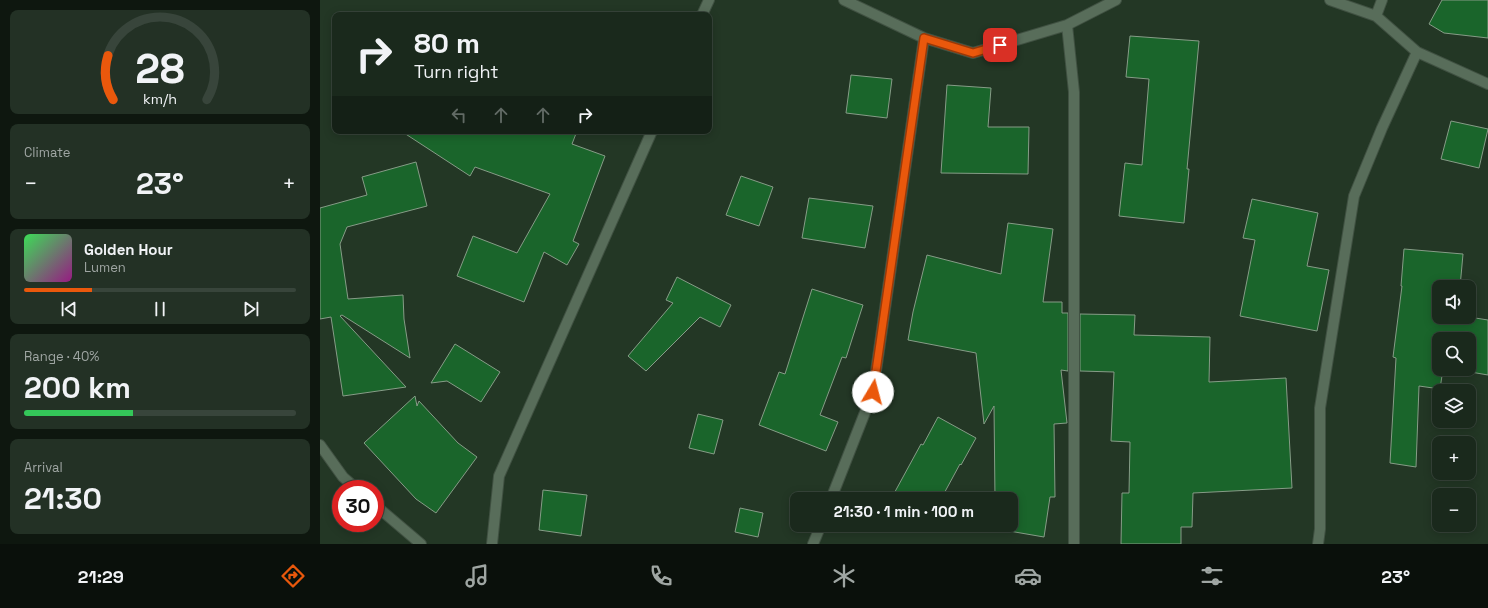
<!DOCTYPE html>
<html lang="en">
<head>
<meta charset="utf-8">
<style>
  :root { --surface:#1a291c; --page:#233125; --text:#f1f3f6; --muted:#9fa6a3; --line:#38453b; --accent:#ea580c }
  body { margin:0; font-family:"Space Grotesk",sans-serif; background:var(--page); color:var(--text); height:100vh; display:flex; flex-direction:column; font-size:15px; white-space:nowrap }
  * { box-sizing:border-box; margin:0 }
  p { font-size:13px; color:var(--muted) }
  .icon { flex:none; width:22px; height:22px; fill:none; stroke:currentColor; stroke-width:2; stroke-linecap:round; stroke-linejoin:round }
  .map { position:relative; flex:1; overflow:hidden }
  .side { display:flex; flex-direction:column; gap:10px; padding:10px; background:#0e170f; width:320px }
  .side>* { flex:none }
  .hud { position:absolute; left:12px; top:12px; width:380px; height:122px; border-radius:8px; box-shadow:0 2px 10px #0003,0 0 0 1px var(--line); background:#1a291c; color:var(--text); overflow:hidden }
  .tools { position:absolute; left:1112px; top:280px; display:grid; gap:8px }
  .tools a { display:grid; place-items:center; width:44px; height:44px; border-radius:8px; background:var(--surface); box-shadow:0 2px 10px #0003,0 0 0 1px var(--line); font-size:20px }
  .speed { position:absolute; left:12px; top:480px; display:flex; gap:8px; font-size:20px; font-weight:700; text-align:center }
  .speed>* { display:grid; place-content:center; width:52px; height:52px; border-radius:50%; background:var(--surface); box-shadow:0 2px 10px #0003,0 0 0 1px var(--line); line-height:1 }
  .speed .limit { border:6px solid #d22; background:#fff; color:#111 }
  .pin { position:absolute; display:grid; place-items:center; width:34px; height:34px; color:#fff; margin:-17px; border-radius:8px; box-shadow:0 2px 6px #0006 }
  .me { position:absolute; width:44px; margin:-22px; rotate:8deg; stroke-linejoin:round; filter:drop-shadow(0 0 3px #0008) }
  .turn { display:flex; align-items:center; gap:14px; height:84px; padding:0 16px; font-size:18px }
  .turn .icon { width:52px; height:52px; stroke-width:2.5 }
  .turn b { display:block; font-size:28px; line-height:34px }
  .lanes { display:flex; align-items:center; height:38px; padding:0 16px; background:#0003; justify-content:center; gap:20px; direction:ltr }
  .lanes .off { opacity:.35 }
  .big { font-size:30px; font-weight:700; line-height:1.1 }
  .side .tile { flex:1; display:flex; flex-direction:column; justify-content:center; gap:6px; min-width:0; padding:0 14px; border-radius:8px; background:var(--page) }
  .side .dial { align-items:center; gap:0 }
  .dial svg { height:104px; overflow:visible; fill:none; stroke:var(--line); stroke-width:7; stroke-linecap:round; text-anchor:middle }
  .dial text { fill:var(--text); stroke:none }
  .song { display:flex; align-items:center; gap:12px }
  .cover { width:48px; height:48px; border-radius:6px; background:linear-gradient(135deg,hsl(130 70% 55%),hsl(310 70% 35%)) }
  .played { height:4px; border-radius:2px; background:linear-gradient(90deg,var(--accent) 25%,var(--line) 25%) }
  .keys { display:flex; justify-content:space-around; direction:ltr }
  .heat { display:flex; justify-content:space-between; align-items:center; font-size:22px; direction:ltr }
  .charge { height:6px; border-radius:3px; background:linear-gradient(90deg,#34c759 40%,var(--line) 0) }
  .trip { position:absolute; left:470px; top:492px; width:228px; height:40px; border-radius:8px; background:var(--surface); box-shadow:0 2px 10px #0003,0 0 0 1px var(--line); font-weight:700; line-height:40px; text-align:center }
  .menu { display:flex; height:64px; justify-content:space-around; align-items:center; background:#0a100b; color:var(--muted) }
  .menu .icon { width:28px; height:28px }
  .menu .active { color:var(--accent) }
  .menu b { font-size:18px; color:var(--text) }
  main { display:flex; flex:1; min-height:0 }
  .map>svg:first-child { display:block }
  .building { fill:#1a652b; stroke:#869c87 }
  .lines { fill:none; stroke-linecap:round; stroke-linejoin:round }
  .minor-casing { stroke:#405142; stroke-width:12 }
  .minor { stroke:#586d5a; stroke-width:10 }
  .route-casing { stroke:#983908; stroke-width:10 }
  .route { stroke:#ea580c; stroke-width:7 }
</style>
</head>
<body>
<main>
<section class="side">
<div class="tile dial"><svg viewBox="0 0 100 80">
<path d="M14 69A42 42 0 1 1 86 69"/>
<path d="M14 69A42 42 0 0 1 10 35" stroke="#ea580c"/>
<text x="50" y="56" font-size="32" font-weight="700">28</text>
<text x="50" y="72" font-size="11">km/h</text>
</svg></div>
<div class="tile"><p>Climate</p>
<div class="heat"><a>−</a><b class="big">23°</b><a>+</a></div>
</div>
<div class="tile">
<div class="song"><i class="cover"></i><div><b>Golden Hour</b><p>Lumen</p></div></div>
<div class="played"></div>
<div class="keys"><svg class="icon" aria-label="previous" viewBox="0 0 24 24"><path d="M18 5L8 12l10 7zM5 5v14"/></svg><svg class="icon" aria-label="pause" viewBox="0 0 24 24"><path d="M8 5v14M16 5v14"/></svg><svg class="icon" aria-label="next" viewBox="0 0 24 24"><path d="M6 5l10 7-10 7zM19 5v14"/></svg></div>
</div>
<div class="tile"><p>Range · 40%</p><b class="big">200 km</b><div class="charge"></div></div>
<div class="tile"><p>Arrival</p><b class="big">21:30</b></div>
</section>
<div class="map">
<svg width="1168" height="544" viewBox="0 0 1168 544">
  <rect width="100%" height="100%" fill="#233725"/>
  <!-- building -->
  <path class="building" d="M1122 0H1168V38L1124 33 1109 24Z
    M810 36 879 41 867 169H869L864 223 799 216 805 163 822 165 829 79 806 77Z
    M531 75 572 79 567 118 526 113Z
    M627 85 671 88 668 127H709L708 174 621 173Z
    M1131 121 1168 129 1159 168 1121 159Z
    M81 131H257L252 144 285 156 253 241 259 244 247 265 224 252 204 302 137 276 153 236 197 253 230 194 155 167 150 176Z
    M96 162 107 206 27 227 20 244 28 299 83 295 84 319 90 358 22 315 20 316 86 387 23 396 11 317 0 319V208L47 195 42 177Z
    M421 176 453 187 439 226 406 215Z
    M489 198 553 206 545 248 482 238Z
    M932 199 998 213 987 266 1009 270 997 331 920 316 935 240 923 238Z
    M688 223 733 229 723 302H742V313H748V371L741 370 747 423 734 424 735 497H730L724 537 689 531 690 525H691L694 499H675L674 406 664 424 656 353 588 340 593 312 607 255 681 274Z
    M1084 249 1143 254 1140 287H1119V317H1149L1168 320V375L1133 369H1149V339H1119V369H1123L1120 389 1099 386 1096 467 1070 463 1076 358 1073 357 1082 286H1081Z
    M357 277 411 305 400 327 380 317 326 371 308 356 353 303 346 300Z
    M492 289 543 305 526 358 522 357 500 415 518 422 506 451 439 425 459 372 465 374Z
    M760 314 815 315 814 335 890 337 889 382 966 378 972 488 873 493 872 527H861V544H801L802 493H809L810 442 791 441 794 372 760 371Z
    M135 344 180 372 161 402 127 381 111 383Z
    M95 396 97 406 99 401 138 443 157 457 116 513 96 499 44 443Z
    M378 414 403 420 394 454 369 448Z
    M618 417 656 438 641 465 640 464 621 499H571L601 444 603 445Z
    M223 490 267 495 261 536 219 530Z
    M420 508 443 513 438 537 415 532Z"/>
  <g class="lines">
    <defs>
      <path id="minor" d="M524 0 604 38 653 53 747 25 796 0
        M1010 0 1056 16 1097 52 1168 84
        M382 15 389 0
        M1056 16 1062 0
        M747 25 754 92V544
        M0 445 23 477 37 489
        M511 499 553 392 604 38
        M55 505 101 544
        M172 544 179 476 332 131
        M493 544 501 525
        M998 544 1000 529V408L1034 196 1062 128 1097 52"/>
    </defs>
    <!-- minor casing -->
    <use href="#minor" class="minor-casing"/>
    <!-- minor -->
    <use href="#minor" class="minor"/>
  </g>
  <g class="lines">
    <defs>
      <path id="route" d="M553 392 604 38 653 53 680 45"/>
    </defs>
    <!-- route casing -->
    <use href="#route" class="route-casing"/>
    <!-- route -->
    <use href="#route" class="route"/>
  </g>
</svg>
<div class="tools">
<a><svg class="icon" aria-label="sound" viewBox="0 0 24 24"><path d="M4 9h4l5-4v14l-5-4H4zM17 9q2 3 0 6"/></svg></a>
<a><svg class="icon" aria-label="search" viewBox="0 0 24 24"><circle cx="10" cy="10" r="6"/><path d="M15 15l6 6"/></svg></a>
<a><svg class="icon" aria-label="layers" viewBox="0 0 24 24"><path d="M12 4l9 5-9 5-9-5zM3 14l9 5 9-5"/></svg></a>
<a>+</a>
<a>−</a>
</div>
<div class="speed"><div class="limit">30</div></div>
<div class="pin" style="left:680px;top:45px;background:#d93025"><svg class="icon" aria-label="arrive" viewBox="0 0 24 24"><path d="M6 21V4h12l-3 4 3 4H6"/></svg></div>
<svg class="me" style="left:553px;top:392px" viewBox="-20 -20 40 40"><circle r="19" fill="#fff"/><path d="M0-13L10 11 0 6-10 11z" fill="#ea580c"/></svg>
<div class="trip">21:30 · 1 min · 100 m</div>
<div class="hud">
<div class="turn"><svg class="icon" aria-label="right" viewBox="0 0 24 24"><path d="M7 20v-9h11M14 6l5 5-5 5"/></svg><div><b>80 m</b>Turn right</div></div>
<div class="lanes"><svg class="icon off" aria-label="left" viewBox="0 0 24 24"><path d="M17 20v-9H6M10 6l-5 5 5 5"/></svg><svg class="icon off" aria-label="ahead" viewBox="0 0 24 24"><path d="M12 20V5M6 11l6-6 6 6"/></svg><svg class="icon off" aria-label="ahead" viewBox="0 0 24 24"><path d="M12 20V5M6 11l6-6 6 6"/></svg><svg class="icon" aria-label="right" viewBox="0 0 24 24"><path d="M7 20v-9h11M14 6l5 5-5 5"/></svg></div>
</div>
</div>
</main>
<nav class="menu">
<b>21:29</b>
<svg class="icon active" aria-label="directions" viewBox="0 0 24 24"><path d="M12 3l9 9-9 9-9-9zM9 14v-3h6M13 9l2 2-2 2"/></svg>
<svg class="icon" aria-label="music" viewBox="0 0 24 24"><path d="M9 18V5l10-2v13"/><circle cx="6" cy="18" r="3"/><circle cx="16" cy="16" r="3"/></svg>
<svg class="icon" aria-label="phone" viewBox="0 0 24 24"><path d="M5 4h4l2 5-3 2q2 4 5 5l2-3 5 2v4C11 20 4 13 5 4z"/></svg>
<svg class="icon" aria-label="climate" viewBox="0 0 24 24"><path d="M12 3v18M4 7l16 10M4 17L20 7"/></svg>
<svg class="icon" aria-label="car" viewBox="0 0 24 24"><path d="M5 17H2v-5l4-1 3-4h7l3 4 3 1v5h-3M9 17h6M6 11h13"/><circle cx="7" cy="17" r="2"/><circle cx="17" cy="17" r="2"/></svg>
<svg class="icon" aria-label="filters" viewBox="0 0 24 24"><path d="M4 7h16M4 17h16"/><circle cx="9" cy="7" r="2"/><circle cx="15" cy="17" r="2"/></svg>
<b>23°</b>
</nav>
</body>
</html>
